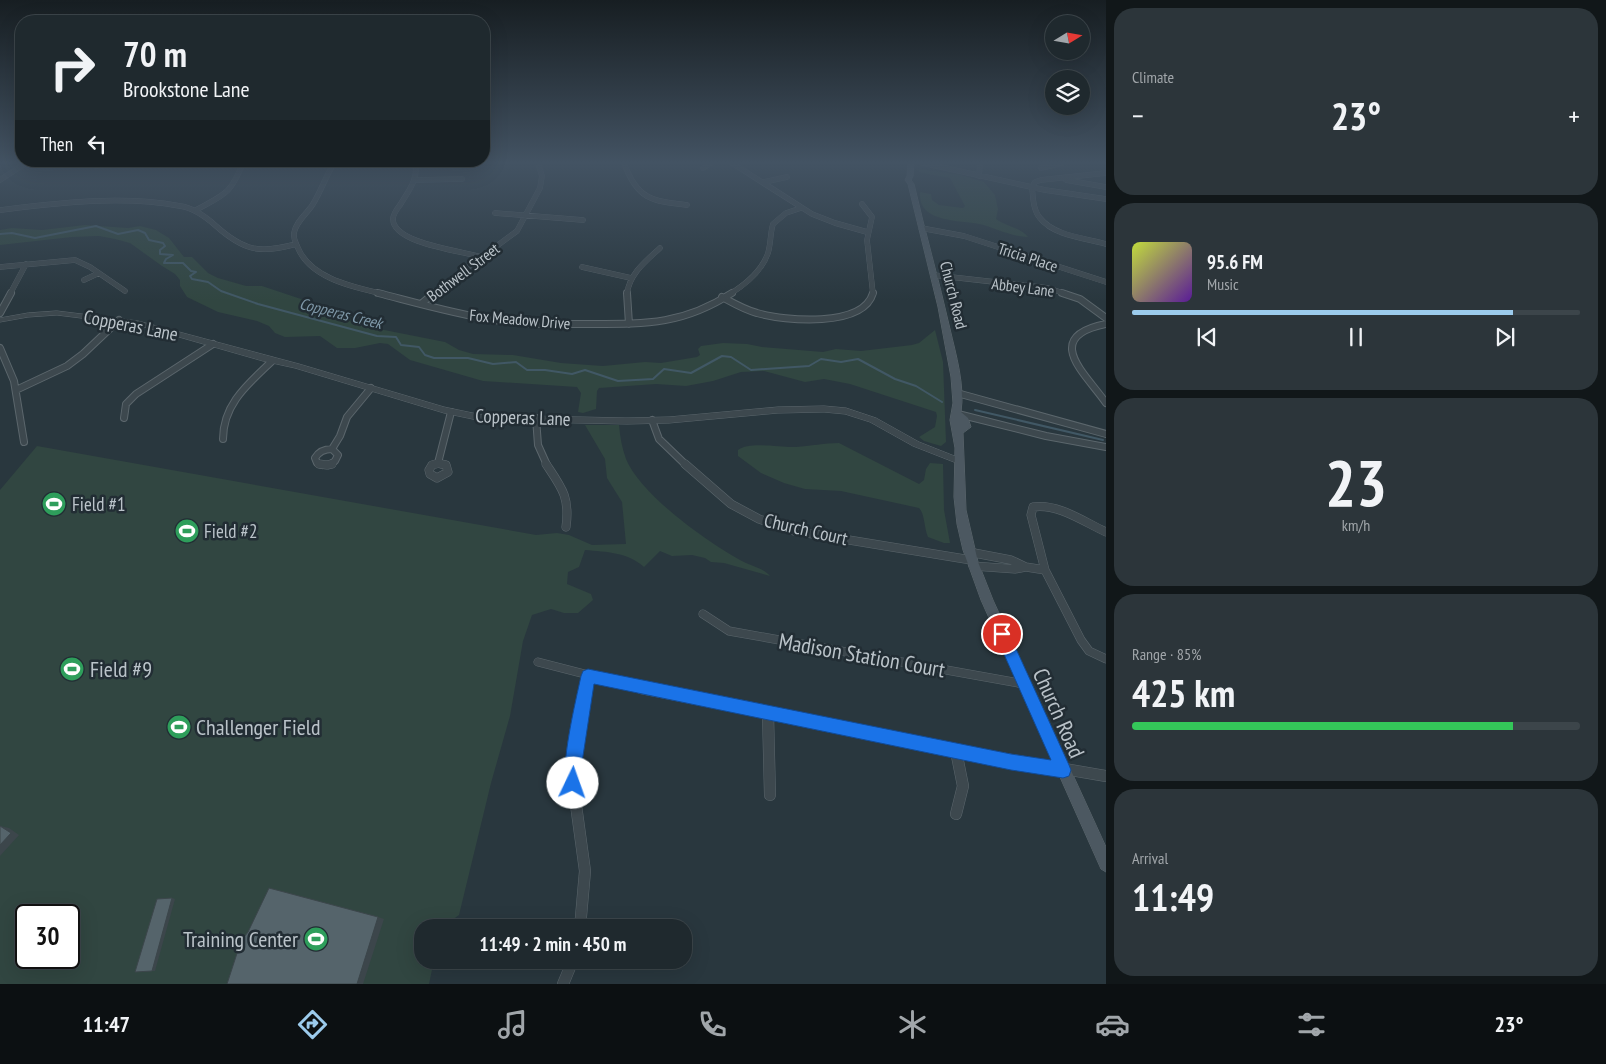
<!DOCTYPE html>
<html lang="en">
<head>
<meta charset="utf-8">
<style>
  :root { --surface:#1f292e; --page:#2c353a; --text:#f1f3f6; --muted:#a1a6aa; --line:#3c454a; --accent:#9ccbec }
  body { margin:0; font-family:"PT Sans Narrow",sans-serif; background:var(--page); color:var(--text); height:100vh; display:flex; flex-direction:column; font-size:19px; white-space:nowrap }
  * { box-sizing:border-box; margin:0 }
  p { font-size:16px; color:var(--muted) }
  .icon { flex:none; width:28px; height:28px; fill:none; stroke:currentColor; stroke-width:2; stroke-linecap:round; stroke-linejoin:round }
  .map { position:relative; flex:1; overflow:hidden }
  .panel { display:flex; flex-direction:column; gap:8px; padding:8px; background:#111719; width:500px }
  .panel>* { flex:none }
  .guide { position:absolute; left:15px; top:15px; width:475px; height:152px; border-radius:20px; box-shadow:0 5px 20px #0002,0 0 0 1px var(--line); background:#1f292e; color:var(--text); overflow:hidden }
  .needle { width:32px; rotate:79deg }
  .buttons { position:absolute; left:1045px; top:15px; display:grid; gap:10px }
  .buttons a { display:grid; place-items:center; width:45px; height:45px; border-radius:50%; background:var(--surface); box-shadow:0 5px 20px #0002,0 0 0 1px var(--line); font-size:25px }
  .speed { position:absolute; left:15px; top:904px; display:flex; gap:10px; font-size:25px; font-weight:700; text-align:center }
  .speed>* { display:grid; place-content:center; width:65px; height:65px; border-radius:50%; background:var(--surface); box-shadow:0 5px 20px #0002,0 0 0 1px var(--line); line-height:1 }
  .speed .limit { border:2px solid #111; border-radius:8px; background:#fff; color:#111 }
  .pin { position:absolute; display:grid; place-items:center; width:42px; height:42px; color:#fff; margin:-21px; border:2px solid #fff; border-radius:50%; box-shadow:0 1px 5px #0007 }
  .me { position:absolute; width:55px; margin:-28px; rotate:3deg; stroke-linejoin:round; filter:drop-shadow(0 0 4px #0008) }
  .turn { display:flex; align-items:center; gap:18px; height:105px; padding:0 25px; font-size:22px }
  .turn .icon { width:65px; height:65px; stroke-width:2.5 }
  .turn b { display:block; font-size:35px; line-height:42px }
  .then { display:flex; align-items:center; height:48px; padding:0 25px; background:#0003; gap:10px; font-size:19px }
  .big { font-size:38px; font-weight:700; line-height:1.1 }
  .panel .widget { flex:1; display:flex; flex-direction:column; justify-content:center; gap:8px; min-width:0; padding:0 18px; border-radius:20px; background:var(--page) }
  .panel .dial { align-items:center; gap:0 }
  .dial b { font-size:65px; line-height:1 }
  .song { display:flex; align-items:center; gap:15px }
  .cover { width:60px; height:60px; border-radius:8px; background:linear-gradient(135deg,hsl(70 70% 55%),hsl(270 70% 35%)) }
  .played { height:5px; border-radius:2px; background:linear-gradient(90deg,var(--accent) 85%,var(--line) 85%) }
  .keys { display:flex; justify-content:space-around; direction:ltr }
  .heat { display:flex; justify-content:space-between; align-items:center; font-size:28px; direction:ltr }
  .charge { height:8px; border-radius:4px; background:linear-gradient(90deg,#34c759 85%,var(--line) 0) }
  .trip { position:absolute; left:414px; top:919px; width:278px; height:50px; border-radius:20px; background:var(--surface); box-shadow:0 5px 20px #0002,0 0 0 1px var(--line); font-weight:700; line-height:50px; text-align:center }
  .menu { display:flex; height:80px; justify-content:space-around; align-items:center; background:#0c1012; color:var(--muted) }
  .menu .icon { width:35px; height:35px }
  .menu .current { color:var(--accent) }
  .menu b { font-size:22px; color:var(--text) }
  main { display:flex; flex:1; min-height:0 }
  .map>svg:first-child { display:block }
  .green { fill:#314641; fill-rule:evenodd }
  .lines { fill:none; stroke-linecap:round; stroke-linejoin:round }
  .stream { stroke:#415865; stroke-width:2 }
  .minor-far3-casing { stroke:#5b666c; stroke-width:5.5 }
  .minor-far2-casing { stroke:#5b666c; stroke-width:8 }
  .minor-far1-casing { stroke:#5b666c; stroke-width:9 }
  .minor-casing { stroke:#5b666c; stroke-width:12 }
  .tertiary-casing { stroke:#5b666c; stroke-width:1 }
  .secondary-casing { stroke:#5b666c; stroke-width:1 }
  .minor-far3 { stroke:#3d484e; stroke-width:5 }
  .minor-far2 { stroke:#3d484e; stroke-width:6 }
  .minor-far1 { stroke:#3d484e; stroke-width:8 }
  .minor { stroke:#3d484e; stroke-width:11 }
  .tertiary { fill:#3d484e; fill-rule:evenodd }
  .secondary { fill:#4c5861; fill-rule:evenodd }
  .shaded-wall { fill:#3c464b }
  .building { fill:#55646b; stroke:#3c464b }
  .route { fill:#1a73e8; stroke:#114b97 }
  .labels { text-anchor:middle; stroke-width:5; stroke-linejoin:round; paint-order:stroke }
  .far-street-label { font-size:16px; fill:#bac3c9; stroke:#222d34 }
  .far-water-label { font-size:16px; font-style:italic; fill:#7f98a8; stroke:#222d34 }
  .street-label { font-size:19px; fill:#bac3c9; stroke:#222d34 }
  .poi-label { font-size:19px; fill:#bac3c9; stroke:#222d34; text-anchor:start }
  .near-street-label { font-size:22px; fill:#bac3c9; stroke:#222d34 }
  .near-poi-label { font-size:22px; fill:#bac3c9; stroke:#222d34; text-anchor:start }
</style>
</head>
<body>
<main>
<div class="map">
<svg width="1106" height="984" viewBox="0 0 1106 984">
  <rect width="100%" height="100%" fill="#29373e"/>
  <!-- green -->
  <path class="green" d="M919 169 961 175 984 182 995 195 998 209 996 219C1005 226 1022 228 1028 237 1011 237 994 227 979 224 960 220 917 223 920 192L931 194 932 200 939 205 963 208 965 206 950 178 922 173 919 172Z
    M85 225 128 228 140 226 156 230 169 238 184 257H192L208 273 218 278 246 286H262L352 316 369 327 445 342 459 350 473 354 513 355 561 363 603 366 645 362 661 363 697 357 700 355 698 349 701 346 723 343 747 344 762 347 823 352 836 349 861 351 912 345 919 343 935 330 943 362 946 442 941 446 924 441 919 437 935 427 937 416 936 412 850 384 824 379 805 382 764 371 741 372 713 381 686 386 656 384 599 388 597 391 596 409 583 413 578 412 581 393 577 387 483 381 410 360 388 344 380 343 355 348H337L320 336 285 337 275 333 269 326 257 321 218 312 187 297 180 286V280L175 274 162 266 130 243 115 239 99 236 72 237 0 245V230L12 228 42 230Z
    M585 425H619C620 437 622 448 626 459 641 495 706 541 740 560 750 566 762 567 770 576L724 563 711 562 705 558 692 555 672 556 660 551 644 567C627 552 607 552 585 550L579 567 568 572 567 584 591 594 593 600 578 613H564L551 609 532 615 523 641 510 716 491 783 459 915 442 927 422 928V960H434L429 984H0V490L37 446 536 535 557 533 569 535 592 545 626 544 622 502 607 478 605 459ZM26 915H69V958H26Z
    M839 443 919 484 924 480 926 469 930 463 943 464 944 510 950 543H944L928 537C924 528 925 514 919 508L841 491 805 489 784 483 761 473 738 456V450C750 441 781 448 796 447 810 446 825 443 839 443Z"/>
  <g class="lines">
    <!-- stream -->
    <path class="stream" d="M0 234 12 233 35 238 96 226 118 234 138 230 145 233 149 240 163 243 165 246 160 250V254L173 255 166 259 164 263H183L191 271 196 272 190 276 192 279 208 282 221 291 258 304 377 336 396 337 401 345 419 347 425 355 434 358H468L493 364 516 362 527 370H545L572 374 585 370 618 381 653 379 664 369 691 373 722 356 731 357 751 370 809 366 821 359 841 362 858 359 895 379 916 386 942 402
      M975 410 1103 440"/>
    <defs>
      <path id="minor-far3" d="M316 163H349
        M334 163C326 176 321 191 313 204 307 214 296 221 294 233 293 239 296 243 298 248 311 279 354 287 383 294
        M416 163C417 182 409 190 400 205 397 209 393 214 393 219 393 244 463 251 482 257
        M624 163C637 199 651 201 687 205
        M732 163 812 214 835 223 867 232
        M923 163 1045 190 1106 199
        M97 166 103 163
        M703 168 711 163
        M1041 168 1062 163
        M1106 173 1041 180 1035 182 1032 187C1033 197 1033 210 1040 218 1054 236 1085 238 1106 244
        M979 176 980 163
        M0 180 26 163
        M415 180 462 179
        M1066 180 1106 187
        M764 182 787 177
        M862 204 872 217 867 240 873 294
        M0 210C59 203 120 195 180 206 194 208 205 216 216 226 244 251 260 254 296 244
        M196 210C225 194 230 195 243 163
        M495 213 583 220
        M921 228 964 236 1106 282
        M0 267 75 260 90 267 125 291
        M582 267 631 278
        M933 275 1048 288 1066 294
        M84 280 99 273
        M10 294 26 264
        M432 294 517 231 540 188 542 176 538 163
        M627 294C629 274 646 261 660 248
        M730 294C746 284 762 271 768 253 771 243 770 234 773 224L786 213 801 208"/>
      <path id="minor-far2" d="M378 293C417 303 455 314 494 320 527 325 560 324 593 324 648 324 684 324 732 293
        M627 293 629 324
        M1062 293 1080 299 1106 318
        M722 297C733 303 745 310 757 313 785 321 863 328 873 293
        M421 304 434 293
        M0 313 11 293
        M1106 324C1040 337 1087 375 1106 403
        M0 348 14 381 24 442
        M16 390 67 366 83 354 119 320
        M957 393 1106 434
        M958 414 1046 436 1106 447
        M124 418 126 404 136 394 213 344
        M536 418 538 445 547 465
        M652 420 659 439 686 465
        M223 439C223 404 248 384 272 361
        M332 449 340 436 347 417 371 388
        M438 463 451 412
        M322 465 317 463 315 458C319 451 325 449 332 449L338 455 335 461 329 465
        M432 465 438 463 446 465"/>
      <path id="minor-far1" d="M319 464 327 465 332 464
        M436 464 432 465 429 470 430 474 437 478 448 472 446 465 441 464
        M546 464C562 488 570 497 566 527
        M685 464 731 504 759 519 794 531 971 560
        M969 552 1011 560 1026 567 1015 569 973 566
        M1026 567 1045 570 1081 640 1089 651 1106 659
        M1045 570 1031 515 1033 507C1058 503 1084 522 1106 532
        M703 614 729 631 1024 684
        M538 662 647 690
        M586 690 588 676"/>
      <path id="minor" d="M641 688 948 749 1106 776
        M768 714 770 795
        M956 751 963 786 956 814
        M580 928 585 871 573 783V761L586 688
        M563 984 573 960"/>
      <path id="tertiary" d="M57 311 138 321 299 364 444 407 482 415 627 418 669 417 778 407 824 406 846 408 876 418 919 442 962 459 963 461 959 464 913 446 870 422 845 414 824 412 778 413 669 423 627 424 482 421 444 413 295 368 263 361 137 325 57 315 28 317 0 322V318L28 313Z"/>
      <path id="secondary" d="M908 163H914L913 176 911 180 914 184C925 232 939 280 950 329 956 355 965 385 961 412L968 418 971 427 963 433 966 510 978 562 993 600 1106 847V872L1101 869 981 600 963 550 957 524 954 497 955 448 950 420 953 403 951 377 938 307 908 184 905 180 907 176Z"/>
    </defs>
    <!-- minor-far3 casing -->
    <use href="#minor-far3" class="minor-far3-casing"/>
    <!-- minor-far2 casing -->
    <use href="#minor-far2" class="minor-far2-casing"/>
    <!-- minor-far1 casing -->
    <use href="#minor-far1" class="minor-far1-casing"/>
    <!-- minor casing -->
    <use href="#minor" class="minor-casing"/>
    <!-- tertiary casing -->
    <use href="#tertiary" class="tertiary-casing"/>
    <!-- secondary casing -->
    <use href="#secondary" class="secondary-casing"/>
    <!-- minor-far3 -->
    <use href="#minor-far3" class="minor-far3"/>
    <!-- minor-far2 -->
    <use href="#minor-far2" class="minor-far2"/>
    <!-- minor-far1 -->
    <use href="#minor-far1" class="minor-far1"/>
    <!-- minor -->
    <use href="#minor" class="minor"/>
    <!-- tertiary -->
    <use href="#tertiary" class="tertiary"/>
    <!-- secondary -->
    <use href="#secondary" class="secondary"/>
  </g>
  <!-- shaded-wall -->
  <path class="shaded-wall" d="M0 826 9 828 19 835 0 856Z
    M172 898 175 899 155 971H152Z
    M378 917 384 919 363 984H357Z"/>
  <!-- building -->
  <path class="building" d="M0 826 11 833 0 845Z
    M269 888 378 917 357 984H227L241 941 248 932Z
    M172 898 152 971 135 972 157 899Z"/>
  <!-- sky -->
  <linearGradient id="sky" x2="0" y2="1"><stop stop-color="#171e22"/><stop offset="0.54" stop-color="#435363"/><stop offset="1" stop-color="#435363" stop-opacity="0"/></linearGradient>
  <rect width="1106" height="301" fill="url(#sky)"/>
  <!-- route -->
  <path class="route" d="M1002 627 1007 629 1069 765 1071 770 1069 776 1063 778 1011 770 594 684 578 789 573 791 567 789C559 769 576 700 581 676L583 671 588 669 1011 754 1051 760 995 634 997 629Z"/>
  <!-- icons -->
  <defs>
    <symbol id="stadium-disc" viewBox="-11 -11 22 22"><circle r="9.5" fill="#2e9e5b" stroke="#222d34"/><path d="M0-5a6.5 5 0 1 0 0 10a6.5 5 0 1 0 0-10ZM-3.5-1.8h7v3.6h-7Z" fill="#fff"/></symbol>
  </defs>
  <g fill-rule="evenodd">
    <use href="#stadium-disc" x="40" y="490" width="28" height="28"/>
    <use href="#stadium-disc" x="173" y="517" width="28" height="28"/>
    <use href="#stadium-disc" x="58" y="655" width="28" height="28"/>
    <use href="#stadium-disc" x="165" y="713" width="28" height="28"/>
    <use href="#stadium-disc" x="302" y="925" width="28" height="28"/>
  </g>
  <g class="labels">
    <!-- far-street labels -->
    <g class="far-street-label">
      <text transform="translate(1028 257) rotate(18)" y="6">Tricia Place</text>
      <text transform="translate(463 272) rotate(-37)" y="6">Bothwell Street</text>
      <text transform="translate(1023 287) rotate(7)" y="6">Abbey Lane</text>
      <text transform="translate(954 295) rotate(76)" y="6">Church Road</text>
      <text transform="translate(520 319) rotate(5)" y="6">Fox Meadow Drive</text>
    </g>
    <!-- far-water labels -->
    <g class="far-water-label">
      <text transform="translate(341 313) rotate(14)" y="6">Copperas Creek</text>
    </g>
    <!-- street labels -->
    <g class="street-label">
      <text transform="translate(131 325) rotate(11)" y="7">Copperas Lane</text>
      <text transform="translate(523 417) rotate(2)" y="7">Copperas Lane</text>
      <text transform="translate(806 529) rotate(13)" y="7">Church Court</text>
    </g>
    <!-- poi labels -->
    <g class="poi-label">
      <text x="72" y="511">Field #1</text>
      <text x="204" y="538">Field #2</text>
    </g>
    <!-- near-street labels -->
    <g class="near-street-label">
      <text transform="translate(862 655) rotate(10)" y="8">Madison Station Court</text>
      <text transform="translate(1059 713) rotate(66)" y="8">Church Road</text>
    </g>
    <!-- near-poi labels -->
    <g class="near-poi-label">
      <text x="90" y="677">Field #9</text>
      <text x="196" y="735">Challenger Field</text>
      <text x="298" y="947" text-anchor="end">Training Center</text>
    </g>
  </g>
</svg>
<div class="buttons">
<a><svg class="needle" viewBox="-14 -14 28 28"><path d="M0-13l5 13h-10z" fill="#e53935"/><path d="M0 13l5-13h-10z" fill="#a1a6aa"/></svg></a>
<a><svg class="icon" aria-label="layers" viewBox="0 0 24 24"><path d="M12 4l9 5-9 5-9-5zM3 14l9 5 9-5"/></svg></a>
</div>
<div class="speed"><div class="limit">30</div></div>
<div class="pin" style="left:1002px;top:634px;background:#d93025"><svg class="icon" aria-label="arrive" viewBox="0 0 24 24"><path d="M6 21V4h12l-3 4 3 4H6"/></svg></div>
<svg class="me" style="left:573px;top:783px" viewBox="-20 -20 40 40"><circle r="19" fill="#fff"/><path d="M0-13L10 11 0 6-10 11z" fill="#1a73e8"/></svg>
<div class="trip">11:49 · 2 min · 450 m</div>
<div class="guide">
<div class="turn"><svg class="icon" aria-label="right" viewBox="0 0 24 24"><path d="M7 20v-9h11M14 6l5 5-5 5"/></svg><div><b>70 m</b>Brookstone Lane</div></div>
<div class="then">Then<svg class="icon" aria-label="left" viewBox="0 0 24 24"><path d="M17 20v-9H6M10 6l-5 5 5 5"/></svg></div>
</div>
</div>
<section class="panel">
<div class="widget"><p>Climate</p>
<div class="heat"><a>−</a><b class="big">23°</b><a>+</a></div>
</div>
<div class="widget">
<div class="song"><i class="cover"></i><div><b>95.6 FM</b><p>Music</p></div></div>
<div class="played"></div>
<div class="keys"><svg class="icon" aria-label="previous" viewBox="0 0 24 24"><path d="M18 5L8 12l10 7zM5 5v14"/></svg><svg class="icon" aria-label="pause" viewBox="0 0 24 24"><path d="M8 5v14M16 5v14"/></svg><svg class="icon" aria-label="next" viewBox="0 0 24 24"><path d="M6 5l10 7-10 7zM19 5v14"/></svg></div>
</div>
<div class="widget dial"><b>23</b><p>km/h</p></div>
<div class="widget"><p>Range · 85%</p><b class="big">425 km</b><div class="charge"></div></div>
<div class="widget"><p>Arrival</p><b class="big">11:49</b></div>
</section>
</main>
<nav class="menu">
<b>11:47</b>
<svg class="icon current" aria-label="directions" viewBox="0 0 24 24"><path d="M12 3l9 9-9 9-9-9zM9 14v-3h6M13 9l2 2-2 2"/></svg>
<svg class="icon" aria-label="music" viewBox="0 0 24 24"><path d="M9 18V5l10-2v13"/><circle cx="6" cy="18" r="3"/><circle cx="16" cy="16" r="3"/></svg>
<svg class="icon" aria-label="phone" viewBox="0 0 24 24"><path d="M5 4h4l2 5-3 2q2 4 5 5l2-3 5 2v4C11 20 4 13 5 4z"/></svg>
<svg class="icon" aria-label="climate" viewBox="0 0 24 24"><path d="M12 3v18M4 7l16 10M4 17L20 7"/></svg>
<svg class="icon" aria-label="car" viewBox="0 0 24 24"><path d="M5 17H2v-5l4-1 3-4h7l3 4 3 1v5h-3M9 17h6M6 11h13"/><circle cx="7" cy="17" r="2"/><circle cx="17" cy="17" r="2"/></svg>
<svg class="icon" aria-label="filters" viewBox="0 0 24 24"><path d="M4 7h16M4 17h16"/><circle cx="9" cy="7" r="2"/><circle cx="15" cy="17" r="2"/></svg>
<b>23°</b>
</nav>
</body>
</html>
